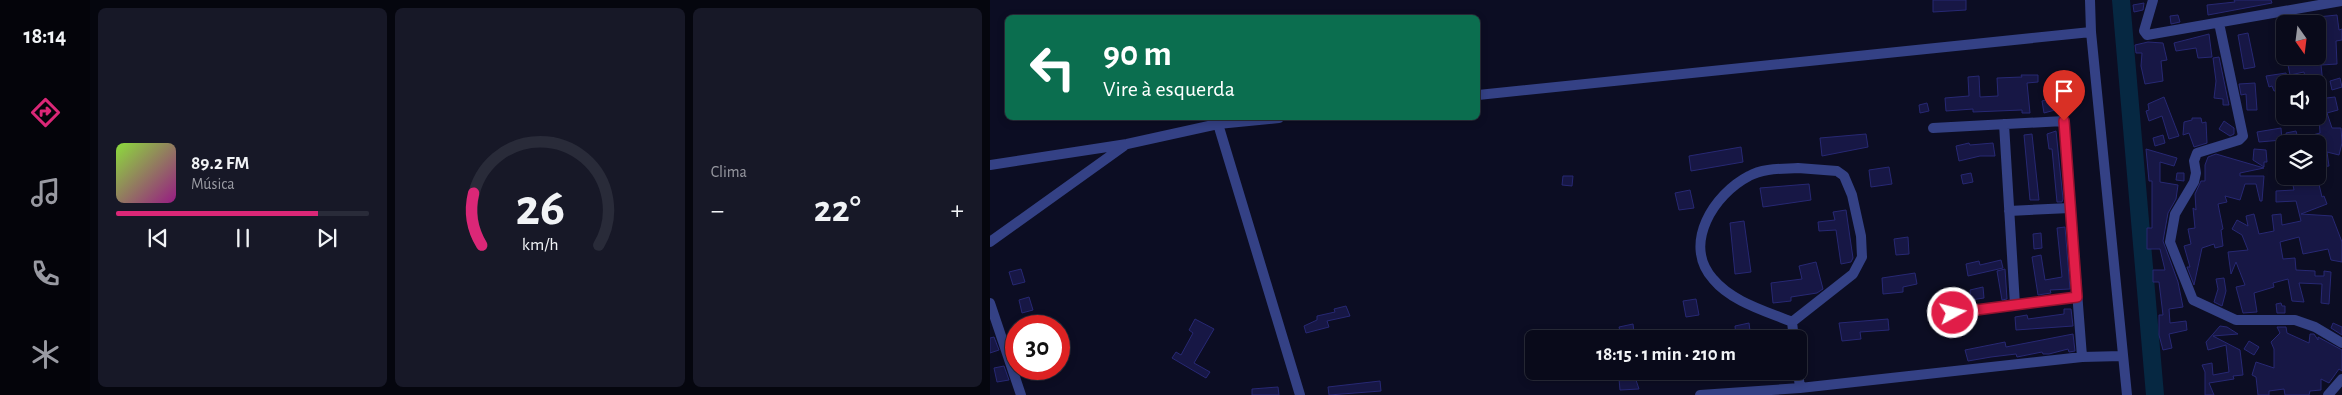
<!DOCTYPE html>
<html lang="pt">
<head>
<meta charset="utf-8">
<style>
  :root { --surface:#090a1a; --page:#171827; --text:#f1f3f6; --muted:#999aa2; --line:#292b39; --accent:#db2777 }
  body { margin:0; font-family:"Alegreya Sans",sans-serif; background:var(--page); color:var(--text); height:100vh; display:flex; flex-direction:column; font-size:19px; white-space:nowrap }
  * { box-sizing:border-box; margin:0 }
  p { font-size:16px; color:var(--muted) }
  .icon { flex:none; width:28px; height:28px; fill:none; stroke:currentColor; stroke-width:2; stroke-linecap:round; stroke-linejoin:round }
  .map { position:relative; flex:1; overflow:hidden }
  .drawer { display:flex; flex-direction:column; gap:8px; padding:8px; background:#05060e; width:900px }
  .drawer>* { flex:none }
  .hud { position:absolute; left:15px; top:15px; width:475px; height:105px; border-radius:8px; box-shadow:0 2px 8px #0003,0 0 0 1px var(--line); background:#0b6e4f; color:#fff; overflow:hidden }
  .needle { width:32px; rotate:166deg }
  .fabs { position:absolute; left:1286px; top:15px; display:grid; gap:10px }
  .fabs a { display:grid; place-items:center; width:50px; height:50px; border-radius:8px; background:var(--surface); box-shadow:0 2px 8px #0003,0 0 0 1px var(--line); font-size:25px }
  .speed { position:absolute; left:15px; top:315px; display:flex; gap:10px; font-size:25px; font-weight:700; text-align:center }
  .speed>* { display:grid; place-content:center; width:65px; height:65px; border-radius:50%; background:var(--surface); box-shadow:0 2px 8px #0003,0 0 0 1px var(--line); line-height:1 }
  .speed .limit { border:8px solid #d22; background:#fff; color:#111 }
  .pin { position:absolute; display:grid; place-items:center; width:42px; height:42px; color:#fff; margin:-51px -21px; border-radius:50% 50% 50% 0; rotate:-45deg; box-shadow:0 0 5px #0007 }
  .pin .icon { rotate:45deg }
  .me { position:absolute; width:55px; margin:-28px; rotate:83deg; stroke-linejoin:round; filter:drop-shadow(0 0 4px #0008) }
  .turn { display:flex; align-items:center; gap:18px; height:105px; padding:0 15px; font-size:22px }
  .turn .icon { width:65px; height:65px; stroke-width:2.5 }
  .turn b { display:block; font-size:35px; line-height:42px }
  .big { font-size:38px; font-weight:700; line-height:1.1 }
  .drawer .tile { flex:1; display:flex; flex-direction:column; justify-content:center; gap:8px; min-width:0; padding:0 18px; border-radius:8px; background:var(--page) }
  .drawer .dial { align-items:center; gap:0 }
  .dial svg { height:130px; overflow:visible; fill:none; stroke:var(--line); stroke-width:7; stroke-linecap:round; text-anchor:middle }
  .dial text { fill:var(--text); stroke:none }
  .song { display:flex; align-items:center; gap:15px }
  .cover { width:60px; height:60px; border-radius:8px; background:linear-gradient(135deg,hsl(90 70% 55%),hsl(310 70% 35%)) }
  .played { height:5px; border-radius:2px; background:linear-gradient(90deg,var(--accent) 80%,var(--line) 80%) }
  .keys { display:flex; justify-content:space-around; direction:ltr }
  .heat { display:flex; justify-content:space-between; align-items:center; font-size:28px; direction:ltr }
  .drawer .tiles { flex:1; display:grid; gap:8px; grid-template-columns:repeat(3,1fr) }
  .trip { position:absolute; left:535px; top:330px; width:282px; height:50px; border-radius:8px; background:var(--surface); box-shadow:0 2px 8px #0003,0 0 0 1px var(--line); font-weight:700; line-height:50px; text-align:center }
  main { display:flex; flex:1; min-height:0 }
  .dock { display:flex; flex-direction:column; width:90px; justify-content:space-around; align-items:center; background:#04040a; color:var(--muted) }
  .dock .icon { width:35px; height:35px }
  .dock .current { color:var(--accent) }
  .dock b { font-size:22px; color:var(--text) }
  .map>svg:first-child { display:block }
  .lines { fill:none; stroke-linecap:round; stroke-linejoin:round }
  .river { stroke:#062842; stroke-width:18 }
  .building { fill:#171745; stroke:#272873 }
  .street { stroke:#344185; stroke-width:10 }
  .route-casing { stroke:#92132f; stroke-width:12 }
  .route { stroke:#e11d48; stroke-width:9 }
</style>
</head>
<body>
<main>
<nav class="dock">
<b>18:14</b>
<svg class="icon current" aria-label="directions" viewBox="0 0 24 24"><path d="M12 3l9 9-9 9-9-9zM9 14v-3h6M13 9l2 2-2 2"/></svg>
<svg class="icon" aria-label="music" viewBox="0 0 24 24"><path d="M9 18V5l10-2v13"/><circle cx="6" cy="18" r="3"/><circle cx="16" cy="16" r="3"/></svg>
<svg class="icon" aria-label="phone" viewBox="0 0 24 24"><path d="M5 4h4l2 5-3 2q2 4 5 5l2-3 5 2v4C11 20 4 13 5 4z"/></svg>
<svg class="icon" aria-label="climate" viewBox="0 0 24 24"><path d="M12 3v18M4 7l16 10M4 17L20 7"/></svg>
</nav>
<section class="drawer">
<div class="tiles">
<div class="tile">
<div class="song"><i class="cover"></i><div><b>89.2 FM</b><p>Música</p></div></div>
<div class="played"></div>
<div class="keys"><svg class="icon" aria-label="previous" viewBox="0 0 24 24"><path d="M18 5L8 12l10 7zM5 5v14"/></svg><svg class="icon" aria-label="pause" viewBox="0 0 24 24"><path d="M8 5v14M16 5v14"/></svg><svg class="icon" aria-label="next" viewBox="0 0 24 24"><path d="M6 5l10 7-10 7zM19 5v14"/></svg></div>
</div>
<div class="tile dial"><svg viewBox="0 0 100 80">
<path d="M14 69A42 42 0 1 1 86 69"/>
<path d="M14 69A42 42 0 0 1 9 37" stroke="#db2777"/>
<text x="50" y="56" font-size="32" font-weight="700">26</text>
<text x="50" y="72" font-size="11">km/h</text>
</svg></div>
<div class="tile"><p>Clima</p>
<div class="heat"><a>−</a><b class="big">22°</b><a>+</a></div>
</div>
</div>
</section>
<div class="map">
<svg width="1352" height="395" viewBox="0 0 1352 395">
  <rect width="100%" height="100%" fill="#0c0d23"/>
  <g class="lines">
    <!-- river -->
    <path class="river" d="M1131 0 1165 395"/>
  </g>
  <!-- building -->
  <path class="building" d="M943 0H976V10L943 12Z
    M1244 0H1281L1282 3 1218 15 1217 5 1245 2Z
    M1154 3 1153 10 1144 12 1143 5Z
    M1188 15 1190 22 1181 24 1180 16Z
    M1347 15 1349 30 1352 29V40L1346 41 1347 64 1331 65 1333 84 1316 83 1314 72 1300 75 1298 65 1328 58V24H1309L1308 19Z
    M1258 33 1265 67 1254 69 1248 35Z
    M1219 34 1222 57 1208 58 1206 48 1186 51 1184 43Z
    M1158 42 1173 43 1177 60 1171 61 1173 81 1155 84 1151 66 1152 53H1146L1145 45Z
    M1229 57 1239 105H1233V99L1224 98 1226 81 1223 58Z
    M1296 73 1299 84 1291 87V90L1284 91 1282 86 1279 87 1276 76Z
    M1031 75H1048V82L1037 83 1040 113H1032V110L983 112V109L956 111 955 98 979 96 978 77 989 76 990 97 1008 96 1007 78 1032 77Z
    M1350 78 1352 87 1342 90 1340 81Z
    M1265 83 1267 110H1257L1256 94 1251 95 1249 84Z
    M1174 97 1189 136 1179 139 1172 116 1159 121 1156 111 1159 110 1158 104Z
    M1345 97 1348 110 1337 113 1342 128H1351L1352 143 1349 155 1337 152 1339 166 1331 167 1328 144H1298L1296 133 1306 131 1308 139 1330 133 1328 99Z
    M1063 98 1065 110 1054 113 1052 101Z
    M937 103 939 111 930 113 929 105Z
    M1202 118H1211L1212 123 1216 122 1217 143 1204 147 1199 133 1193 135 1194 122 1202 120Z
    M1234 121 1244 128V134L1240 136 1229 129Z
    M1291 128 1292 140 1269 142 1267 132Z
    M1066 131 1073 199 1072 202H1067L1062 149H1059L1057 134Z
    M876 134 878 147 832 156 830 138Z
    M1042 134 1049 200H1040L1034 135Z
    M1173 135 1175 143 1165 146 1163 138Z
    M979 143 980 145 1003 143 1005 156H990L969 161 966 146Z
    M751 147 753 162 701 171 699 156Z
    M1156 149 1187 158 1184 166 1170 162V182L1188 185 1186 199 1178 213 1173 241 1188 282 1193 307 1179 309 1180 323 1196 321 1197 330 1179 334 1182 348 1173 350 1169 335V315H1173L1169 282H1163V270H1175L1170 249H1157V228H1162V181H1159Z
    M1264 149 1276 150 1277 162H1274V167L1263 160Z
    M1226 154 1274 168 1250 173V176H1274L1272 201H1270L1266 184H1255L1250 200 1235 196 1237 202 1228 204 1233 229 1231 230 1233 246 1225 248 1224 244 1212 248 1204 285 1197 267H1200L1194 246 1201 244 1198 229 1205 228 1203 208 1206 210 1205 194 1211 181H1215V165L1218 157Z
    M1295 154V163L1288 164 1286 156Z
    M899 167 902 184 881 187 879 170Z
    M981 173 983 182 973 184 971 175Z
    M1187 173H1194V181L1186 180Z
    M573 176H583L582 186 572 185Z
    M1301 176H1311L1312 178 1327 176 1332 197 1334 196 1337 204 1311 214 1342 216 1352 242V262L1341 260 1338 249 1313 254 1309 237 1290 242 1293 259 1305 258 1306 270 1325 271V276H1334V271L1341 272 1339 304 1331 303 1332 284 1309 283 1314 302 1302 301 1298 279 1283 283 1284 287 1264 293 1267 312 1253 313 1246 287 1255 285 1246 262 1241 274 1238 252 1258 250 1252 235 1242 229 1247 220 1258 226 1256 216 1264 214 1269 234 1284 231 1282 215 1291 214 1292 225 1311 221 1306 201 1286 202V191L1304 190Z
    M819 184 821 200 773 207 770 188Z
    M700 190 704 208 689 210 685 193Z
    M856 210 863 258 861 262 851 264 846 230 829 231 828 222 845 220 843 212Z
    M754 221 761 272 745 274 740 223Z
    M1075 227 1080 289 1060 290 1061 293 1048 295 1042 257 1051 255 1055 280 1072 277 1067 228Z
    M1051 233 1052 248 1044 249 1043 234Z
    M918 237 919 254 906 255 904 239Z
    M1011 260 1013 268 978 276 976 264 989 261 990 265Z
    M826 262 833 289 827 293 801 297V301L783 303 781 283 812 279 809 266Z
    M31 269 35 282 23 285 19 272Z
    M1015 269 1017 299 1012 300 1007 271Z
    M925 273 927 284 913 287V292L893 294 892 278Z
    M1234 278 1236 291 1232 306 1224 302 1228 289 1226 279Z
    M993 287 994 298 981 300 980 290Z
    M39 297 43 310 32 313 29 300Z
    M706 299 709 315 696 317 693 301Z
    M1291 303 1292 306H1295V313H1287L1286 304Z
    M356 306 360 316 337 321 339 327 316 333 314 326 327 320V316L345 312 344 309Z
    M1074 309H1081L1083 326 1026 330 1025 317 1037 315 1038 319 1074 314Z
    M205 319 224 329 204 363 220 372 216 378 182 358 186 352 191 355 203 333 199 330Z
    M898 319 899 330 870 332 871 339 852 341 849 323Z
    M759 323 760 331 770 330 771 339 746 337 745 326Z
    M1343 323 1352 327V335L1341 328Z
    M643 324 644 332 631 335 629 327Z
    M1230 326 1237 327 1248 334 1223 336 1250 350 1253 375 1243 376 1244 379 1219 383 1224 395H1215V372L1212 365 1222 363 1223 375 1239 372 1236 345 1218 350 1216 342Z
    M1287 327H1296L1297 333 1319 343 1320 334H1324L1328 340V337L1352 350V371L1349 369 1339 383 1331 379V390L1320 391 1319 395H1295L1294 389 1279 391V395H1268L1266 377 1262 375 1266 362 1284 368V349L1281 342 1290 333Z
    M1083 334 1085 351 1079 352 1078 349 1059 354H1053L1052 352 1027 357 1026 354 1001 357 978 361 975 350 1015 342 1016 347Z
    M4 337 9 350 0 353V338Z
    M1259 341 1269 347 1264 355 1254 349Z
    M14 366 19 380 7 382 4 368Z
    M649 377 646 380 649 389 630 390 629 379Z
    M390 381 391 391 339 395 338 387Z
    M288 387 289 395H262V389Z"/>
  <g class="lines">
    <!-- street -->
    <path class="street" d="M1100 0 1101 32 1137 395
      M1163 0 1154 31 1157 35 1352 1
      M1229 23 1253 136 1249 140 1207 153 1204 161 1206 173 1204 182 1185 214 1180 242 1203 300 1246 320H1305L1325 327 1352 343
      M488 95 1101 32
      M228 124 310 395
      M1014 124 1025 305
      M943 128 1074 121 1092 357
      M0 165 137 144 228 124 289 118
      M808 168 847 171 854 176 862 195 871 236 872 257 863 274 802 322C776 311 742 302 723 279 692 244 724 194 759 176 773 168 792 169 808 168Z
      M1019 211 1080 208
      M0 242 134 146
      M0 303 31 395
      M963 313 1087 297
      M802 322 804 339
      M808 371 810 388
      M710 395 810 388 1092 357 1132 356
      M1338 395 1352 379"/>
  </g>
  <g class="lines">
    <defs>
      <path id="route" d="M963 313 1087 297 1074 121"/>
    </defs>
    <!-- route casing -->
    <use href="#route" class="route-casing"/>
    <!-- route -->
    <use href="#route" class="route"/>
  </g>
</svg>
<div class="fabs">
<a><svg class="needle" viewBox="-14 -14 28 28"><path d="M0-13l5 13h-10z" fill="#e53935"/><path d="M0 13l5-13h-10z" fill="#999aa2"/></svg></a>
<a><svg class="icon" aria-label="sound" viewBox="0 0 24 24"><path d="M4 9h4l5-4v14l-5-4H4zM17 9q2 3 0 6"/></svg></a>
<a><svg class="icon" aria-label="layers" viewBox="0 0 24 24"><path d="M12 4l9 5-9 5-9-5zM3 14l9 5 9-5"/></svg></a>
</div>
<div class="speed"><div class="limit">30</div></div>
<div class="pin" style="left:1074px;top:121px;background:#d93025"><svg class="icon" aria-label="arrive" viewBox="0 0 24 24"><path d="M6 21V4h12l-3 4 3 4H6"/></svg></div>
<svg class="me" style="left:963px;top:313px" viewBox="-20 -20 40 40"><circle r="17" fill="#e11d48" stroke="#fff" stroke-width="3"/><path d="M0-11L8 9 0 5-8 9z" fill="#fff"/></svg>
<div class="trip">18:15 · 1 min · 210 m</div>
<div class="hud">
<div class="turn"><svg class="icon" aria-label="left" viewBox="0 0 24 24"><path d="M17 20v-9H6M10 6l-5 5 5 5"/></svg><div><b>90 m</b>Vire à esquerda</div></div>
</div>
</div>
</main>
</body>
</html>
